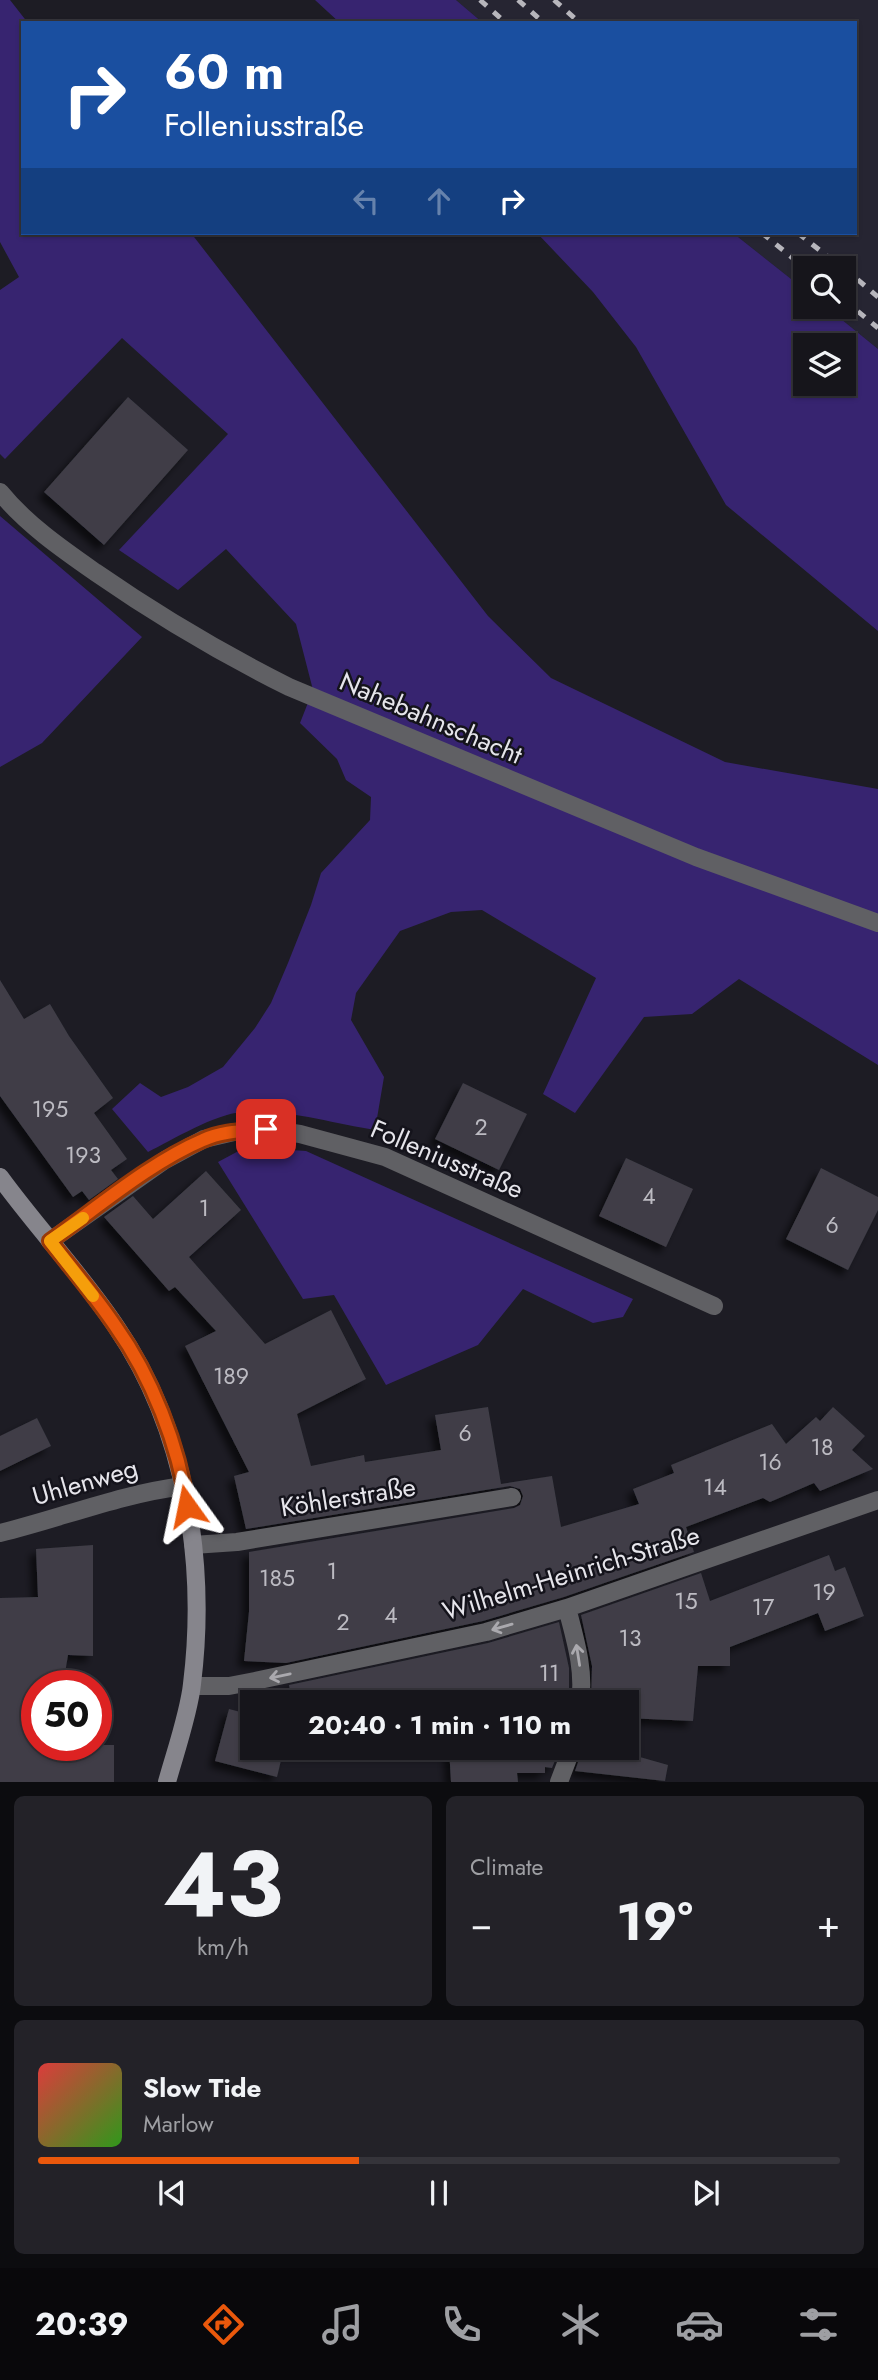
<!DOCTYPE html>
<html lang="en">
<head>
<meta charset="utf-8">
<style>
  :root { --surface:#16151b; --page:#232228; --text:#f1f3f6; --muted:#9e9fa3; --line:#35343a; --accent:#ea580c }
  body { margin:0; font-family:Jost,sans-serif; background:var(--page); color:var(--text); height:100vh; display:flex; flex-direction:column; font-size:26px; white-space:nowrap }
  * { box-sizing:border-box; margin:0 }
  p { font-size:23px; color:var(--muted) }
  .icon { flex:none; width:38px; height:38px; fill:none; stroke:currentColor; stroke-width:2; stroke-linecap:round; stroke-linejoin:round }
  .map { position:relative; height:1782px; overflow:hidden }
  .panel { display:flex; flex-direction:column; gap:14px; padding:14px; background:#0c0c0f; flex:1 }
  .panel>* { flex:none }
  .banner { position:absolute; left:21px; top:21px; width:836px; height:214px; border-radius:0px; box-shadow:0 2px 5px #0004,0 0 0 2px var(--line); background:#1a4fa0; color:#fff; overflow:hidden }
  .buttons { position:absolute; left:793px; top:256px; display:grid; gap:14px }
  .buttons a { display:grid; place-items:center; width:63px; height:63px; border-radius:0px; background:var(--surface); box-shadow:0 2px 5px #0004,0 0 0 2px var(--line); font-size:35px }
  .speed { position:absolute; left:21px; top:1670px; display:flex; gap:14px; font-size:35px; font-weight:700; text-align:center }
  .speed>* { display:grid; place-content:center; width:91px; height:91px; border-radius:50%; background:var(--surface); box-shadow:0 2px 5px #0004,0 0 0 2px var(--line); line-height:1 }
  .speed .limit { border:10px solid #d22; background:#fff; color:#111 }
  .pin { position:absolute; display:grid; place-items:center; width:60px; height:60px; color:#fff; margin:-30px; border-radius:14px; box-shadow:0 4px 10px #0006 }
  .me { position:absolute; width:77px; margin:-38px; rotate:348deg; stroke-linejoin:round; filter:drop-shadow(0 0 5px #0008) }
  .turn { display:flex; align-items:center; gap:24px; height:147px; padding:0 28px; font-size:32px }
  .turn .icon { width:91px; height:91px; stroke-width:2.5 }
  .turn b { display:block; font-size:49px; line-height:60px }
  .lanes { display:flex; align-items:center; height:66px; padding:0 28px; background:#0003; justify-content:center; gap:35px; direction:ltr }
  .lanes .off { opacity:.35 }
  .big { font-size:52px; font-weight:700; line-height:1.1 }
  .panel .tile { flex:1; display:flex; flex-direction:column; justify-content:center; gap:10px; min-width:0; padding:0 24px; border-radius:10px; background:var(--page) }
  .panel .dial { align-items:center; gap:0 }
  .dial b { font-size:91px; line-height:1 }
  .song { display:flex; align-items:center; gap:21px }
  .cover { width:84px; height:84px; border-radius:10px; background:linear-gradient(135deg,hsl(0 70% 55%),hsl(110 70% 35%)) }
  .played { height:7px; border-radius:4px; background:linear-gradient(90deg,var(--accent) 40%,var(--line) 40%) }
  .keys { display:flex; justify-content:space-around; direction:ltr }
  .heat { display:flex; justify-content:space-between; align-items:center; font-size:38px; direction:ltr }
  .panel .tiles { flex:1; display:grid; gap:14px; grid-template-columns:1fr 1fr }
  .tile:last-child { grid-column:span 2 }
  .trip { position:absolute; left:240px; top:1690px; width:399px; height:70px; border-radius:0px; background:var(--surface); box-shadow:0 2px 5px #0004,0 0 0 2px var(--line); font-weight:700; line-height:70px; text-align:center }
  .dock { display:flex; height:112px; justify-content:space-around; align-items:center; background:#09080b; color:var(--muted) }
  .dock .icon { width:49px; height:49px }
  .dock .current { color:var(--accent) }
  .dock b { font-size:32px; color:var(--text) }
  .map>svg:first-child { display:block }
  .built { fill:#262532 }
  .green { fill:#372470; fill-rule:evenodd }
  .building { fill:#3f3e47; filter:url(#shadow) }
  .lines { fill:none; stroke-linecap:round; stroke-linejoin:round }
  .service { stroke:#606064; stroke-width:18 }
  .minor { stroke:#606064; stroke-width:18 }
  .secondary { stroke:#86858c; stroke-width:18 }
  .rail { stroke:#b7b6bc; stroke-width:5; stroke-dasharray:9 9; stroke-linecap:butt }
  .oneway { stroke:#aaa9ae }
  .route-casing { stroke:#983908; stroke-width:18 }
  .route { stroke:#ea580c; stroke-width:12 }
  .slow { stroke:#f59e0b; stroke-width:12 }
  .labels { text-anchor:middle; stroke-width:5; stroke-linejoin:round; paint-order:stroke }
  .number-label { font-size:23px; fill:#bcbbc2 }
  .street-label { font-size:26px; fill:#e6e5eb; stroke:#14131b }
</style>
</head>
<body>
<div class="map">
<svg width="878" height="1782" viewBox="0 0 878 1782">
  <defs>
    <filter id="shadow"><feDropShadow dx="-6" dy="6" stdDeviation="3.5" flood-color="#0009"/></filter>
  </defs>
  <rect width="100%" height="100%" fill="#1d1c24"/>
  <!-- built -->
  <path class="built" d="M456 0H878V349L825 306H844V268H805V290L733 233H856V23H483Z"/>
  <!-- green -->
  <path class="green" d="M0 0H10L28 23H23V233H191L488 616 551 678 725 762 878 789V1065L739 979 692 1014 644 1017 575 1113 543 1094 596 978 482 910 451 912 400 931 356 993 351 1020 384 1077 375 1130C335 1124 282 1108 242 1112 215 1114 172 1140 148 1152L112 1109 140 1083 161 1097 188 1087 223 1067 255 1028 271 1003 288 963 311 905 321 873 370 820 371 797 346 780 337 759 300 723 313 690 296 624 226 549 178 590 119 550 228 434 122 338 5 459 0 454V290L19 277 0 242Z
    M315 0H456L483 23H340Z
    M537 233H733L805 290V306H825L878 349V631L726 505 636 347 593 292ZM805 345H844V383H805Z
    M0 516 142 637 42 743 0 767Z
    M246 1147 306 1151 633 1299 623 1317 593 1323 523 1289 478 1345 386 1385 334 1295 303 1299 218 1162Z"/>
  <!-- building -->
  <path class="building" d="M128 397 188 450 104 545 44 492Z
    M0 980 24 1019 50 1004 69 1036 113 1098 94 1113 127 1159 111 1170 118 1179 89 1200 82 1191 73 1197 0 1096Z
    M463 1083 527 1114 499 1170 435 1139Z
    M626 1158 693 1189 666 1247 599 1216Z
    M821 1168 878 1197V1210L848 1270 786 1239Z
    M206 1171 241 1210 189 1257 265 1344 331 1310 366 1379 297 1414 311 1466 364 1455 365 1462 441 1450 435 1415 488 1407 501 1484 552 1476 561 1527 639 1504 633 1489 674 1473 671 1465 772 1424 786 1444 816 1417 820 1421 833 1407 865 1436 852 1450 873 1469 820 1491 814 1483 770 1502 763 1498 686 1527 694 1552 564 1597 483 1621 286 1663 244 1661 249 1612V1552L514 1508 520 1505 523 1496 520 1489 510 1486 246 1529 234 1476 249 1472 185 1346 216 1331 175 1287 169 1291 104 1217 133 1196 153 1219Z
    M37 1418 51 1446 0 1471V1436Z
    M93 1545V1656L68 1655 63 1685H37V1745H114V1782H0V1598L38 1597 36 1549Z
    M829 1555 835 1571 845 1567 864 1616 825 1631 818 1613 730 1647V1666H698L693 1721 626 1718V1703H591L592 1666 581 1615 701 1573 710 1601Z
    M559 1622 569 1668V1703H292L289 1685 488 1643Z
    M229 1709 252 1715V1748H284L277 1777 215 1761Z
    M449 1748H560L552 1768 545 1767V1773H517L518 1782H451Z
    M583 1748H608L668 1765 665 1781 575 1771Z"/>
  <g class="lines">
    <!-- service -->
    <path class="service" d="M0 492C26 524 62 549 95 572 157 615 221 653 289 687L696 857 878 923
      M193 1545 237 1542 512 1497"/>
    <!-- minor -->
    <path class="minor" d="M50 1241 165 1160 204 1139 234 1132 266 1129 300 1134 385 1157 714 1306
      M0 1533C62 1518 120 1494 184 1486
      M567 1608C575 1639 585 1670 580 1703
      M192 1686H229L255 1681 486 1632 567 1608 878 1500
      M559 1782 572 1748"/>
    <!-- secondary -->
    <path class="secondary" d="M0 1177C37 1228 82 1275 117 1328 186 1430 207 1562 192 1684 189 1713 175 1753 167 1782"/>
    <!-- rail -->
    <path class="rail" d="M480 0 506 23
      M518 0 544 23
      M554 0 580 23
      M762 233 805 268
      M798 233 842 268
      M844 268 878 297
      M844 300 878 328"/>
  </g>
  <!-- one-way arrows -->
  <defs><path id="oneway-shaft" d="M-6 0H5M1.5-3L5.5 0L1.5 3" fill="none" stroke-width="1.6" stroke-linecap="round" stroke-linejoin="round" transform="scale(1.75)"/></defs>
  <g class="oneway">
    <use href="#oneway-shaft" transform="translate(502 1627) rotate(164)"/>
    <use href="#oneway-shaft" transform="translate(578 1655) rotate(-99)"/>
    <use href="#oneway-shaft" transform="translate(280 1676) rotate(168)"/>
  </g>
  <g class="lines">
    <defs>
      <path id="route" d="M187 1506C179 1446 151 1376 116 1327 96 1297 72 1269 50 1241 97 1208 151 1162 203 1140 222 1131 245 1131 266 1129"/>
    </defs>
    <!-- route casing -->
    <use href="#route" class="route-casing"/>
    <!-- route -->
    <use href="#route" class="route"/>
    <!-- slow -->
    <path class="slow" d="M83 1218 50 1241 93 1296"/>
  </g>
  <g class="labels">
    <!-- number labels -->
    <g class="number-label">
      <text x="50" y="1117">195</text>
      <text x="481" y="1135">2</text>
      <text x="83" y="1163">193</text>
      <text x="649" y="1204">4</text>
      <text x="204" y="1216">1</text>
      <text x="832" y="1233">6</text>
      <text x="231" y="1384">189</text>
      <text x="465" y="1441">6</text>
      <text x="822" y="1455">18</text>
      <text x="770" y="1470">16</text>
      <text x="715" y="1495">14</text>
      <text x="332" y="1579">1</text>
      <text x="277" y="1586">185</text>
      <text x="824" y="1600">19</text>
      <text x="686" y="1609">15</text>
      <text x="763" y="1615">17</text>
      <text x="391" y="1623">4</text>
      <text x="343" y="1630">2</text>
      <text x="630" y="1646">13</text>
      <text x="549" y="1681">11</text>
    </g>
    <!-- street labels -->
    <g class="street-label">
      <text transform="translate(431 718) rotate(23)" y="9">Nahebahnschacht</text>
      <text transform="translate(447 1159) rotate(23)" y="9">Folleniusstraße</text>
      <text transform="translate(85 1482) rotate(-16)" y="9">Uhlenweg</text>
      <text transform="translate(348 1497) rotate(-9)" y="9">Köhlerstraße</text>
      <text transform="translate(571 1573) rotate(-17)" y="9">Wilhelm-Heinrich-Straße</text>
    </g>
  </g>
</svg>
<div class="buttons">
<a><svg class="icon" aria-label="search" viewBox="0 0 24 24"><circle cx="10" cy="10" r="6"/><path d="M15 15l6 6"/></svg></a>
<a><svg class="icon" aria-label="layers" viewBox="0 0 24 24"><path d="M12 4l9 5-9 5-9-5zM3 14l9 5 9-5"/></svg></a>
</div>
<div class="speed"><div class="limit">50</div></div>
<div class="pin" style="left:266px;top:1129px;background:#d93025"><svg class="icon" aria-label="arrive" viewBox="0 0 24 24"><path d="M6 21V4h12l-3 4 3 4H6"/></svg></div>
<svg class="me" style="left:187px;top:1506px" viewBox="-20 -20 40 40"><path d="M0-17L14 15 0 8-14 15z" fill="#ea580c" stroke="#fff" stroke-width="4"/></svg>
<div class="trip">20:40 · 1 min · 110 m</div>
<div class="banner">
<div class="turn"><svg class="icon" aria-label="right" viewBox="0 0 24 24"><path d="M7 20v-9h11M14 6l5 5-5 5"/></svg><div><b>60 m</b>Folleniusstraße</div></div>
<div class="lanes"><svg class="icon off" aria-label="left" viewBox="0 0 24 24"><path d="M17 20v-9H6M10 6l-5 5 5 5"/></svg><svg class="icon off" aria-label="ahead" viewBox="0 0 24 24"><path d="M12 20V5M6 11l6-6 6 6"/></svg><svg class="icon" aria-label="right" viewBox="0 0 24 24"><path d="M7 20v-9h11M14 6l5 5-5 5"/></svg></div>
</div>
</div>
<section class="panel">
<div class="tiles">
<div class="tile dial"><b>43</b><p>km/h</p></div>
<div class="tile"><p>Climate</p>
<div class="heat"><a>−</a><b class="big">19°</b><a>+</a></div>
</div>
<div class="tile">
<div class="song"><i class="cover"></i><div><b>Slow Tide</b><p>Marlow</p></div></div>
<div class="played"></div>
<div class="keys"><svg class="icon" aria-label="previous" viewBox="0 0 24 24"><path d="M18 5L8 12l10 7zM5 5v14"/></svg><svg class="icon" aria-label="pause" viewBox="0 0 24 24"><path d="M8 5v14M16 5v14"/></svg><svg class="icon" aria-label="next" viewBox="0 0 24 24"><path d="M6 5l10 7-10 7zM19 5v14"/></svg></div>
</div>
</div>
</section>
<nav class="dock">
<b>20:39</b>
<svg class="icon current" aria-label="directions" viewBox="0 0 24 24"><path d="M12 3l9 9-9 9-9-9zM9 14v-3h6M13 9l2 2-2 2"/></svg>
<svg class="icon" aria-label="music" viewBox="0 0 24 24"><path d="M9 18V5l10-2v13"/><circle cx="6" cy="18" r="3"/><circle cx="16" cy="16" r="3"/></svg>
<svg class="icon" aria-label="phone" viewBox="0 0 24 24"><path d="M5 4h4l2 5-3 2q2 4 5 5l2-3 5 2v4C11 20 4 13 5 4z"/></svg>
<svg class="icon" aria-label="climate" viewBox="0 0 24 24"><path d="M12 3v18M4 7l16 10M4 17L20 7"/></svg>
<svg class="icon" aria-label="car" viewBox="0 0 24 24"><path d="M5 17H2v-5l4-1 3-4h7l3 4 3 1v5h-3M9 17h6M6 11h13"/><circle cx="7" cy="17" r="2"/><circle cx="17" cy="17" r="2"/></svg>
<svg class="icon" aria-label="filters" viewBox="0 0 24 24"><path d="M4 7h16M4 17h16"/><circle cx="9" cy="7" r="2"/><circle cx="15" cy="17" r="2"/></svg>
</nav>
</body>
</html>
